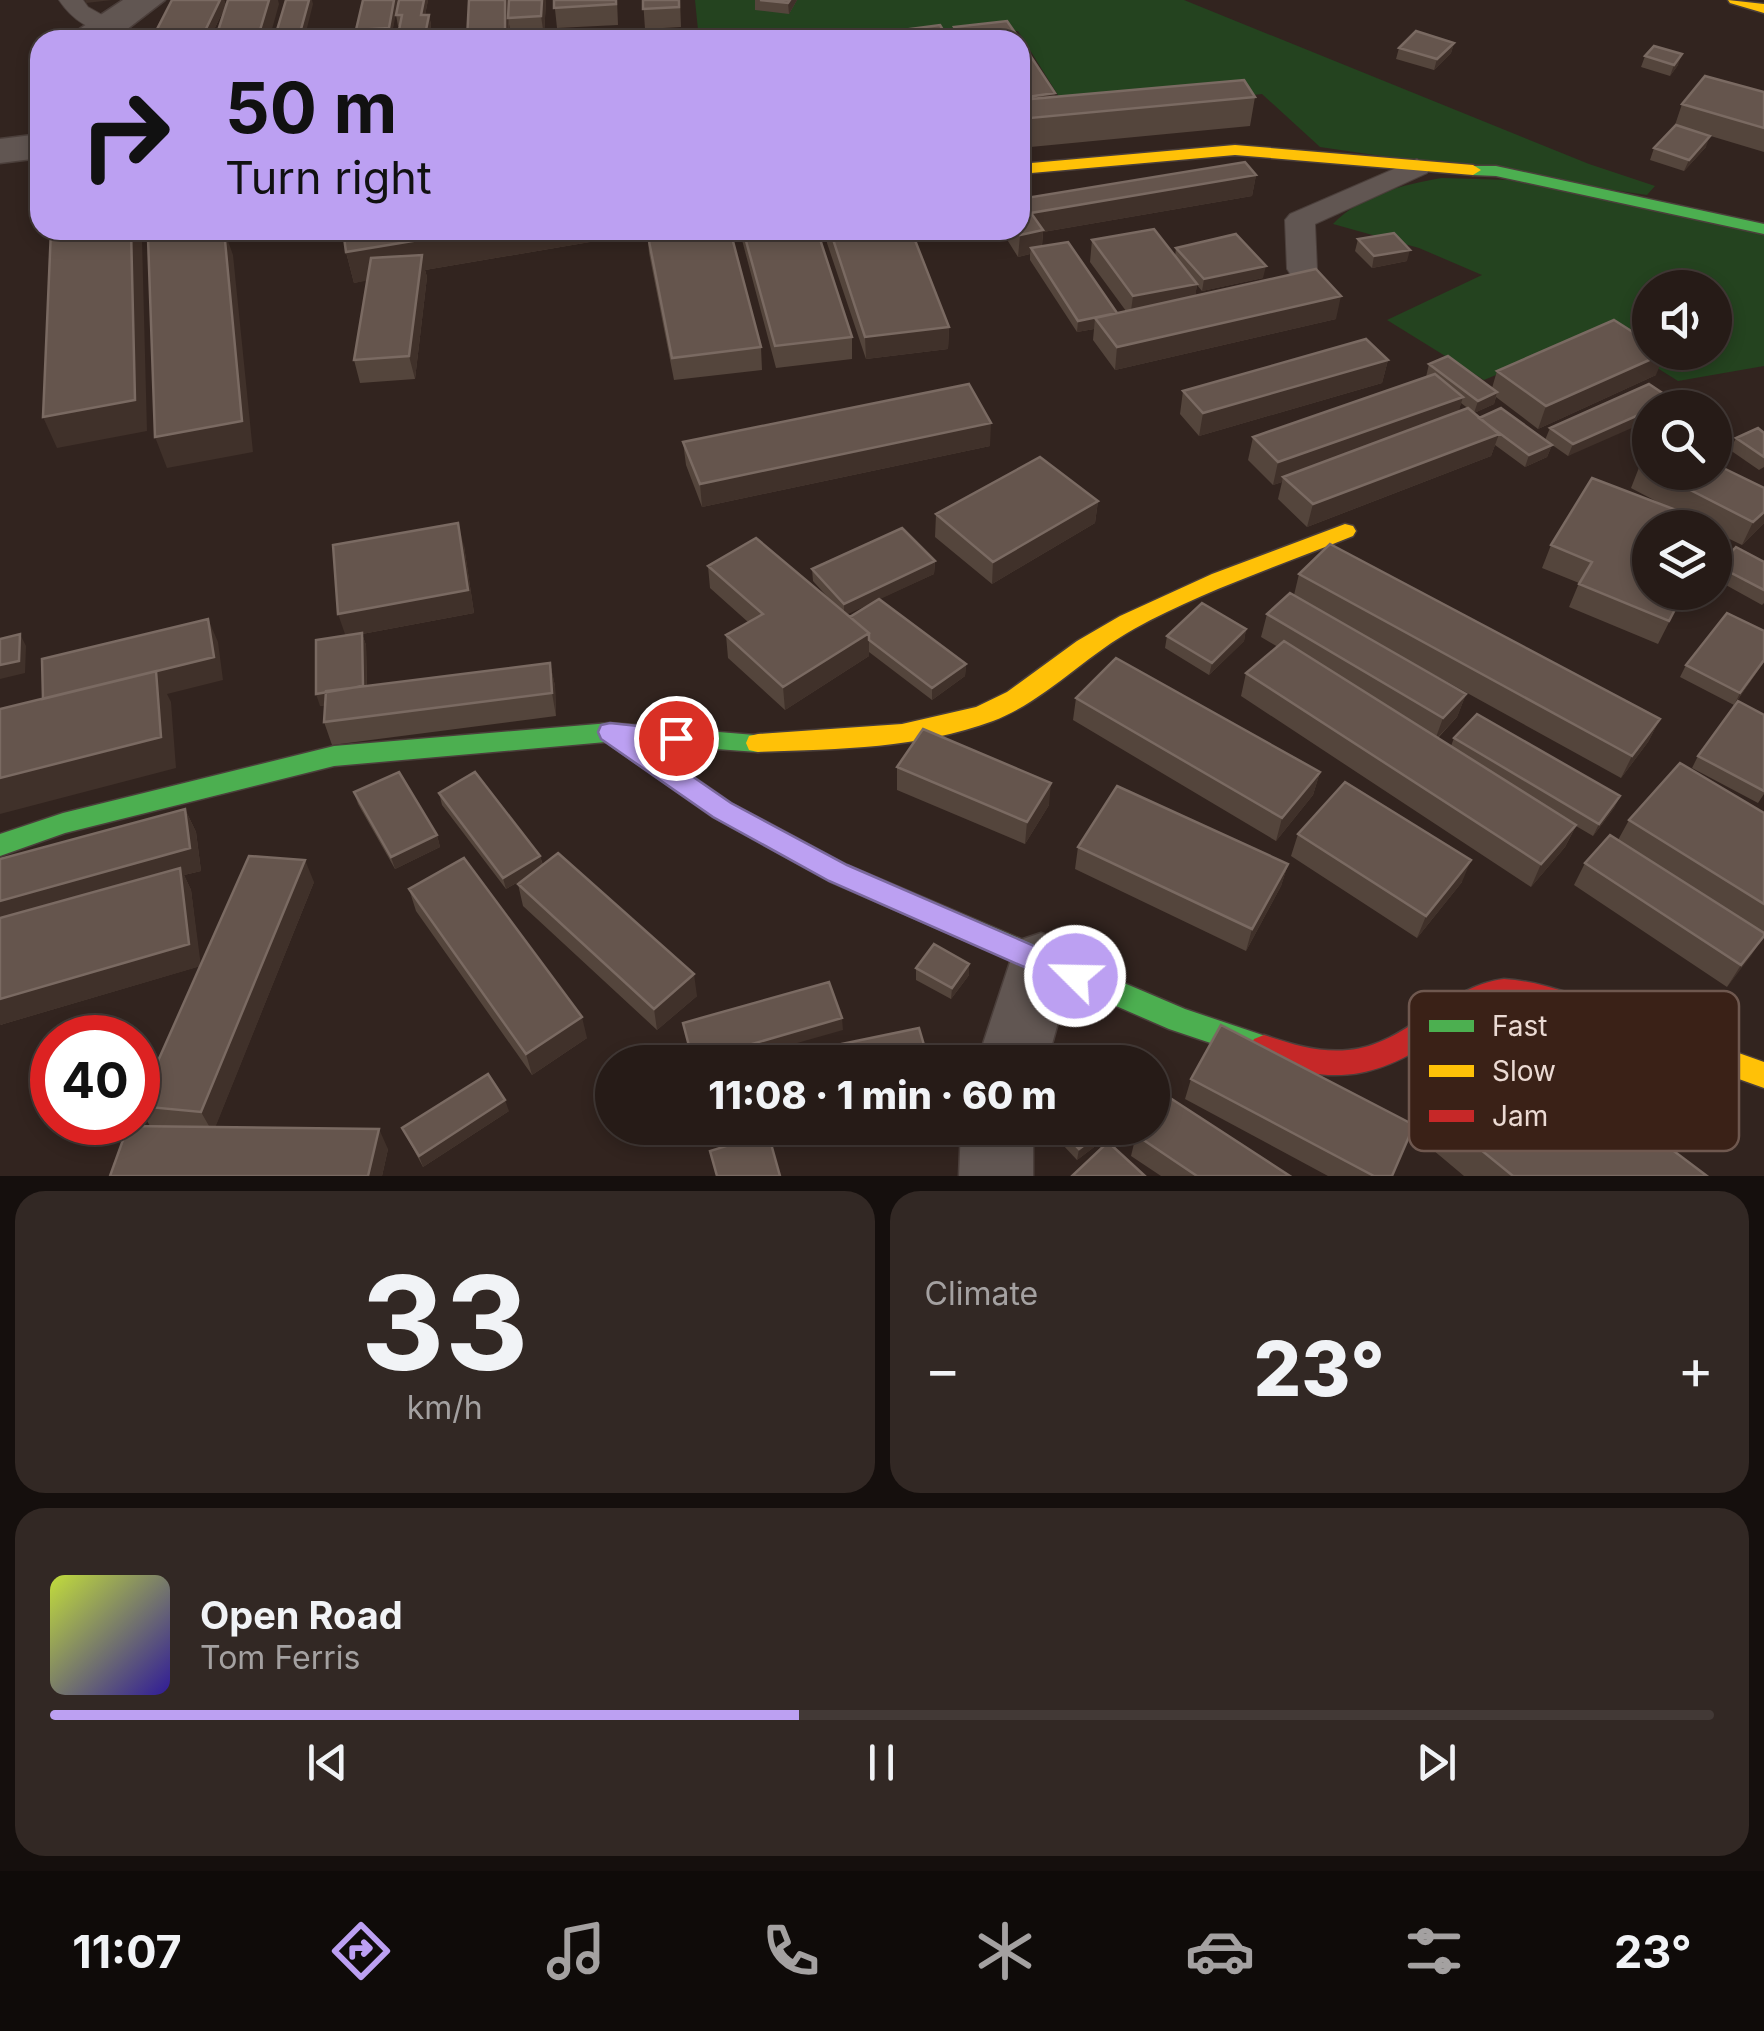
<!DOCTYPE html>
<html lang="en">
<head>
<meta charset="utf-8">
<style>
  :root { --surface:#261b17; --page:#322824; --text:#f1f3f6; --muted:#a4a1a1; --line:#423936; --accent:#bca0f2 }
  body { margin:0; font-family:Inter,sans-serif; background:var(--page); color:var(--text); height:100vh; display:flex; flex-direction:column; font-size:38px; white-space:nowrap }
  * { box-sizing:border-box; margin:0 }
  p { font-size:32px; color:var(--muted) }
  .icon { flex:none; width:55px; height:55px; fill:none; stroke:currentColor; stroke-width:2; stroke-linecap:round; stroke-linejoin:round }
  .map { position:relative; height:1176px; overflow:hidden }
  .sheet { display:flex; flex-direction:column; gap:15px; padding:15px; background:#150f0d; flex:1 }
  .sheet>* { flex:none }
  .banner { position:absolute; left:30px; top:30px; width:1000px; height:210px; border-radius:30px; box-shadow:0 5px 15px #0003,0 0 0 2px var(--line); background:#bca0f2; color:#111; overflow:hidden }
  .tools { position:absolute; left:1632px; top:270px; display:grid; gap:20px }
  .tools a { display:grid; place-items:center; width:100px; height:100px; border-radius:50%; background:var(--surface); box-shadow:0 5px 15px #0003,0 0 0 2px var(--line); font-size:50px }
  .speed { position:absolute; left:30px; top:1015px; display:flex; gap:20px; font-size:50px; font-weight:700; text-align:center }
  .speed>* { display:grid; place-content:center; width:130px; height:130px; border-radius:50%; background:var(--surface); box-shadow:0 5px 15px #0003,0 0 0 2px var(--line); line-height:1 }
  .speed .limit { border:15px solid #d22; background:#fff; color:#111 }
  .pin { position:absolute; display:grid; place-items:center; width:85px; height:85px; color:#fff; margin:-42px; border:5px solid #fff; border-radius:50%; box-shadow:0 2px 10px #0007 }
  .me { position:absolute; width:110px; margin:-55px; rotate:293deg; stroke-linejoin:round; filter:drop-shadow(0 0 8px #0008) }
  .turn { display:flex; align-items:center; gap:35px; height:210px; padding:0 30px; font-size:45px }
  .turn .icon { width:130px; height:130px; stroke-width:2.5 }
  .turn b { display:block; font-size:70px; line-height:85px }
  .big { font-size:75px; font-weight:800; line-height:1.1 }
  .sheet .card { flex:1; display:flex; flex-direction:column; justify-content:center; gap:15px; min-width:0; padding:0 35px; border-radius:30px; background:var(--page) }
  .sheet .dial { align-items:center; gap:0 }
  .dial b { font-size:130px; line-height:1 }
  .song { display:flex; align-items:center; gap:30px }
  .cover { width:120px; height:120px; border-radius:15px; background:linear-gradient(135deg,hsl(70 70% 55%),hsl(250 70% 35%)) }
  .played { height:10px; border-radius:5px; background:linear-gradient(90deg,var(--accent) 45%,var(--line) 45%) }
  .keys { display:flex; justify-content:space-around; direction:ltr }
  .heat { display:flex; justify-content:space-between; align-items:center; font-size:55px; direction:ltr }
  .sheet .tiles { flex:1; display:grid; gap:15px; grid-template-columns:1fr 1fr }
  .card:last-child { grid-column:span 2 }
  .trip { position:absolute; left:595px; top:1045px; width:575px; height:100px; border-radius:50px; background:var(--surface); box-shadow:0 5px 15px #0003,0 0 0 2px var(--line); font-weight:800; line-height:100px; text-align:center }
  .tabs { display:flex; height:160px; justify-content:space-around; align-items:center; background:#0f0b09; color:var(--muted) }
  .tabs .icon { width:70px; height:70px }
  .tabs .on { color:var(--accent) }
  .tabs b { font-size:45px; color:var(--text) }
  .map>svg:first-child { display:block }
  .green { fill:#24431f; fill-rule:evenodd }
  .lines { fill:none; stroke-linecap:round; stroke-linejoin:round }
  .lane-casing { stroke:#4b3f3b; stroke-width:2 }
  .street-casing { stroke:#4b3f3b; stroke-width:3 }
  .fast-casing { stroke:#4b3f3b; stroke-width:3 }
  .slow-casing { stroke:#4b3f3b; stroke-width:3 }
  .jam-casing { stroke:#4b3f3b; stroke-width:3 }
  .lane { fill:#615652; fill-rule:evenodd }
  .street { fill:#615652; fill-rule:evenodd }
  .fast { fill:#4caf50; fill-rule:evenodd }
  .slow { fill:#ffc107; fill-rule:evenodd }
  .jam { fill:#c62828; fill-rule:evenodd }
  .wall { fill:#54453c; fill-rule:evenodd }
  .shaded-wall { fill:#40312a }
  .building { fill:#65554d; stroke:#7a6a62; stroke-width:2.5 }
  .route { fill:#bca0f2; stroke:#7a689d; stroke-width:2.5 }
  .key { fill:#3a2117; stroke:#6f584f; stroke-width:2.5 }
  .key-label { font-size:28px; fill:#ebdad3 }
</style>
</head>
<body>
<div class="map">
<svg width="1764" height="1176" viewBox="0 0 1764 1176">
  <rect width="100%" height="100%" fill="#32241f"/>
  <!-- green -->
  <path class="green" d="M695 0H1184L1589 164 1655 186 1647 195 1320 147 1262 94 1071 116 1018 31 922 40H699Z
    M1442 178 1509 180 1764 233V366L1678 381 1600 332 1484 380 1387 320 1482 275 1419 248 1333 224C1362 194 1402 185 1442 178ZM1650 288H1715V352H1650Z"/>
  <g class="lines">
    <defs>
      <path id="lane" d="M59 0H83L88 7 120 25 117 30C93 36 71 18 59 0Z
        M1417 159 1431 167 1427 173 1315 224 1317 269 1313 275H1291L1287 269 1285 220 1290 214Z"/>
      <path id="street" d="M123 0H165L113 40H69L75 32Z
        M40 134V158L0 163V139Z
        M1041 933 1065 941 1075 962 1047 1062H977L1017 941Z
        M961 1128H1033V1176H959Z"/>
      <path id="fast" d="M1467 166H1496L1764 224V234L1496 176 1473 175 1465 170Z
        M610 723 767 736 770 743 767 750 758 752 646 744 731 803 847 865 1185 1009 1274 1039 1278 1048 1274 1057 1264 1061 1169 1029 829 881 713 817 606 742 334 766 65 833 0 856V834L63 813 334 746Z"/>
      <path id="slow" d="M1728 0 1764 4V13L1730 3Z
        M1235 145 1473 165 1481 170 1473 175 1235 155 1020 174V164Z
        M1345 524 1353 526 1356 531 1353 536C1279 566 1203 591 1134 629 1085 656 1045 701 993 721 918 749 837 749 758 752L749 750 746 743 749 736 758 734 902 724 976 707 1007 692 1077 641 1120 616 1212 574Z
        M1598 1003 1764 1062V1088L1588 1025 1584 1016 1588 1007Z"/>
      <path id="jam" d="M1504 979C1540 981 1574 995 1608 1007L1612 1016 1608 1025 1598 1029C1567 1017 1528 998 1494 1005 1472 1009 1453 1027 1435 1039 1370 1083 1326 1084 1254 1057L1250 1048 1254 1039 1264 1035C1291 1044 1319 1053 1348 1050 1407 1045 1445 986 1504 979Z"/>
    </defs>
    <!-- lane casing -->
    <use href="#lane" class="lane-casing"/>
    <!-- street casing -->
    <use href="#street" class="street-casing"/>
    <!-- fast casing -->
    <use href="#fast" class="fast-casing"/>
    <!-- slow casing -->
    <use href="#slow" class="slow-casing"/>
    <!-- jam casing -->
    <use href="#jam" class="jam-casing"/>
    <!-- lane -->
    <use href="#lane" class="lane"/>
    <!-- street -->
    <use href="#street" class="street"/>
    <!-- fast -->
    <use href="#fast" class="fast"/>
    <!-- slow -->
    <use href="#slow" class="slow"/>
    <!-- jam -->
    <use href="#jam" class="jam"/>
  </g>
  <!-- wall -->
  <path class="wall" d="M172 0H224L226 5 209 40H154L153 37Z
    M363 0H397L392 34 393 40H358L356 30Z
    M399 0H428L425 15H429L431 25 428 40H397L400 26H398L396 15Z
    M469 0H546L544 36 511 38 509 24 508 40H467Z
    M554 0H617L618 25 557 28Z
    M643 0H680L681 27 645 29Z
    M755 0H797L789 14 755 10Z
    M954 27 1020 40H954Z
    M1020 40 1054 97H1255L1250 126 1020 148Z
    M1454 43 1451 53 1434 70 1396 59 1399 48Z
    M1645 56 1678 65 1670 76 1641 67Z
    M1764 92V152L1694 131 1706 147 1684 171 1650 160 1654 148 1675 125 1682 104Z
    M1256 175 1252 196 1043 232 1042 246 1117 313 1126 311 1090 262 1092 240 1175 256 1176 248 1263 278 1202 291 1197 285 1195 296 1336 319 1115 370 1093 340 1094 329 1077 332 1030 260V254L1018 257 1001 230H1020Z
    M741 230H817L852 337V359L776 368 742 240Z
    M827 230H911L949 327 948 349 866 359 827 243Z
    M647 231 761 347 762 370 674 380 649 253Z
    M1358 239 1407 261 1372 268 1355 251Z
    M590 242 425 270 427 277 415 379 360 383 354 360 367 280 354 283 346 252Z
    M1388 360 1382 383 1199 436 1180 414 1183 391Z
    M1429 364 1492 388 1497 371 1656 375 1538 429 1496 397 1494 404 1474 413 1461 403 1458 412 1480 418 1552 445 1547 457 1525 467 1495 445 1491 456 1307 527 1278 499 1282 482 1273 485 1248 460 1253 437 1426 377Z
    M1673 400 1670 408H1650L1568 456 1545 440 1550 428Z
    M1764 433V467L1759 470 1730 450 1736 438Z
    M683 442 990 446 702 507 686 465Z
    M1650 456V472H1715L1764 523 1742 545 1715 532 1658 644 1569 607 1579 583 1542 568 1551 545 1667 507 1631 488 1640 465Z
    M1098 501 1095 523 992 584 935 537 936 514Z
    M464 546 474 613 362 634 366 645 367 686 550 663 555 686 556 716 332 745 324 722 325 705 320 706 345 635Z
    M935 561 934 574 879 599 966 664 965 676 932 700 869 652V656L785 710 728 658 726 635 748 622 710 588 708 566 831 601 813 581 812 569ZM878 600 850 617 847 614Z
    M1764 562V603L1762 605 1715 579V572L1718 566Z
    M1299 574 1660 719 1648 742 1621 778 1384 647 1466 694 1457 717 1438 738 1451 746 1454 738 1620 796 1614 808 1593 836 1576 826 1565 847 1531 887 1241 696 1246 673 1278 647 1261 637 1267 614 1294 595Z
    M1246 629 1244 641 1209 675 1165 648 1167 636Z
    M1764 662 1734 705 1680 677 1686 665Z
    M1076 698 1320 772 1313 795 1276 841 1073 720Z
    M1764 715V794L1758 803 1692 768 1698 756Z
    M897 767 1049 805 1025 844 897 790Z
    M354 792 437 835 440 847 395 869 358 804Z
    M439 793 540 856 543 865 697 996 657 1030 523 906 518 884 527 877 506 889 442 805Z
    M185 809 196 832 201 871 184 875 191 890 200 965 314 882 215 1127 388 1149 382 1176H110L150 1126 138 1106 200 966 0 1025Z
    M1764 813V936L1727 987 1574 885 1585 863 1618 840 1629 820Z
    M1298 834 1462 882 1417 938 1291 856Z
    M1078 847 1288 864 1281 886 1246 951 1075 869Z
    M409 889 587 1038 532 1075 416 911Z
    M969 964V975L951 999 916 980V968Z
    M1191 1079 1392 1176H1328L1185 1099Z
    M1427 1106 1707 1176H1464L1414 1134Z
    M509 1111 423 1167 402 1128Z
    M1047 1128H1111L1110 1135 1077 1160Z
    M1136 1135 1290 1176H1161L1131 1156Z"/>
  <!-- shaded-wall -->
  <path class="shaded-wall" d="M85 0H112L86 3Z
    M220 0H224L226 5 209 40H204L203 35Z
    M269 0H278L279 4 269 40H257Z
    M309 0H312L313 4 304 40H298Z
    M394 0H397L398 3 392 34 393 40H390L389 28Z
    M424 0H428L423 26 421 15Z
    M505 0H509L508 40H505Z
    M542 0H546L544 36 541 16Z
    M790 0H797L789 14 788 3Z
    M429 15 431 25 428 40H424Z
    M1454 43 1451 53 1434 70 1437 59Z
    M1682 54 1678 65 1670 76 1674 65Z
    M1055 93 1053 114 1020 118V98Z
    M1710 136 1706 147 1684 171 1689 160Z
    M1256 175 1252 196 1043 232 1041 252 1031 248 1030 254 1018 257 1020 235 1031 213Z
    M131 230H138L142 240 147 431 57 448 43 417Z
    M224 230 233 255 253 452 167 468 155 437Z
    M479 230H589L590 242 425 270 427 277 415 379 409 356 420 271 354 283 346 252Z
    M1410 250 1407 261 1372 268 1374 256Z
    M1266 266 1263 278 1202 291 1204 279Z
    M1197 284 1194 306 1130 318 1133 296Z
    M1341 296 1336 319 1115 370 1117 347Z
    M1117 313 1095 318 1094 329 1077 332 1078 321Z
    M949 327 948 349 866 359 865 337Z
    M1665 353 1656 375 1538 429 1546 406Z
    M1388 360 1382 383 1199 436 1203 413Z
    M1497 392 1494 404 1474 413 1478 401Z
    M1463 397 1456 420 1283 477 1282 482 1273 485 1278 462Z
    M1673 400 1670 408H1655Z
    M1650 410V420L1568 456 1573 444Z
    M991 423 990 446 702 507 700 484Z
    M1499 434 1491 456 1307 527 1313 504Z
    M1552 445 1547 457 1525 467 1529 455Z
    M1098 501 1095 523 992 584 993 562Z
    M1764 512V523L1742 545 1753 522Z
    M458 523 464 546 474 613 362 634 366 645 367 698 320 706 316 694 346 637 338 614Z
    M935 561 934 574 844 616V604Z
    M208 619 218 642 223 680 167 694 171 702 176 768 0 814V778L55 722Z
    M1246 629 1244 641 1209 675 1212 663Z
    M869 633V656L785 710 783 687Z
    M20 634 26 646 25 673 0 679V665Z
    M1764 660V662L1734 705 1740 693Z
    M550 663 555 686 556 716 552 693Z
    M966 664 965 676 932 700V688Z
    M1466 694 1457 717 1435 740 1443 718Z
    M1660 719 1648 742 1621 778 1632 756Z
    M1320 772 1313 795 1276 841 1282 818Z
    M1051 783 1049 805 1025 844 1027 822Z
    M1620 796 1614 808 1593 836 1599 824Z
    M185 809 196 832 201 871 184 875 191 890 201 966 0 1025V901Z
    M1576 825 1565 847 1531 887 1541 864Z
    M437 835 440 847 395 869 391 857Z
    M540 856 543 867 506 889 503 878Z
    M305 860 314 882 213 1133 201 1112Z
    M1471 860 1462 882 1417 938 1426 916Z
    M1288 864 1281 886 1246 951 1252 929Z
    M1764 936 1751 956 1727 987 1741 965Z
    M969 964V975L951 999 952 988Z
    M694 974 697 996 657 1030 654 1009Z
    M582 1017 587 1038 532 1075 526 1054Z
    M842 1018 843 1030 730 1062H694Z
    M505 1100 509 1111 423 1167 419 1156Z
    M725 1128H760L701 1147 699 1136Z
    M1107 1128H1111L1110 1135 1077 1160 1079 1149Z
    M379 1129 388 1149 382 1176H368Z"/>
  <!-- building -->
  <path class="building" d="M172 0H220L203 35 153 37Z
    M228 0H269L257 40H215Z
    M286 0H309L298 40H274Z
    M363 0H394L389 28 356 30Z
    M399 0H424L421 15H429L424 40H397L402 15H396Z
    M469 0H505V38L467 40Z
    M509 0H542L541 16 508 18Z
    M554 0H616V4L554 8Z
    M643 0H679V7L643 9Z
    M760 0H790L788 3Z
    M1007 21 1020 40H962L954 27Z
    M940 25 949 40H916L910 29Z
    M1416 31 1454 43 1437 59 1399 48Z
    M392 33 390 40H364L365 34Z
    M1020 40 1055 93 1020 98Z
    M1654 46 1682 54 1674 65 1645 56Z
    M1705 76 1764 92V128L1682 104Z
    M1244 80 1255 97 1020 119V100Z
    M1676 125 1710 136 1689 160 1654 148Z
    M1245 162 1256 175 1031 213 1043 230 1020 235 1017 230H1020V199Z
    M1154 229 1197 284 1133 296 1092 240Z
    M51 230H131L135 400 43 417Z
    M194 230H224L242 421 155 437 148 238Z
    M343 230H479L346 252Z
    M654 230H730L761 347 672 358 647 231Z
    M743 230H817L852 337 775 346Z
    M830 230H911L949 327 865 337Z
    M1394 233 1410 250 1374 256 1358 239Z
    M1236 234 1266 266 1204 279 1176 248Z
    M1068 242 1117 313 1078 321 1031 248Z
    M422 255 409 356 354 360 371 258Z
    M1316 269 1341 296 1117 347 1095 318Z
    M1614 320 1650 343V352L1665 353 1546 406 1497 371Z
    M1366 339 1388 360 1203 413 1183 391Z
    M1448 356 1497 392 1478 401 1429 364Z
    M1435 374 1463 397 1278 462 1253 437Z
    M969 384 991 423 700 484 683 442Z
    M1649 384 1673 400 1655 408H1650V410L1573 444 1550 428Z
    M1468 408 1499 434 1313 504 1283 477Z
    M1501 408 1552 445 1529 455 1479 418Z
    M1758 428 1764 433V457L1736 438Z
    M1650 456V470L1640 465Z
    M1040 457 1098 501 993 562 936 514Z
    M1715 464 1764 488V512L1753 522 1655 472H1715Z
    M1592 478 1718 526 1715 531V528H1650V592H1684L1669 621 1579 584 1592 562 1551 545Z
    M458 523 468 590 338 614 333 545Z
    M902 528 935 561 844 604 812 569Z
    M756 538 869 633 783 687 726 635 763 614 708 566Z
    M1330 544 1660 719 1632 756 1299 574Z
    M1736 547 1764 562V590L1718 566Z
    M1290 593 1466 694 1443 718 1267 614Z
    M879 599 966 664 932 688 869 640V633L850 617Z
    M1202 603 1246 629 1212 663 1167 636Z
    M1727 613 1764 631V660L1740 693 1686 665Z
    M208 619 214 657 43 699 42 659Z
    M362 633 363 686 316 694V640Z
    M20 634 19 661 0 665V639Z
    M1284 641 1576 825 1541 864 1246 673Z
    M1116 658 1320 772 1282 818 1076 698Z
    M550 663 552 693 324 722 326 691Z
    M156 671 161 737 0 778V709Z
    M1738 701 1764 715V791L1698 756Z
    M1477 714 1620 796 1599 824 1454 738Z
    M923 729 1051 783 1027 822 897 767Z
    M1680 763 1764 813V904L1629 820Z
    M399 772 437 835 391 857 354 792Z
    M475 772 540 856 503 878 439 793Z
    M1345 782 1471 860 1426 916 1298 834Z
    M1117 786 1288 864 1252 929 1078 847Z
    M185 809 190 848 0 901V859Z
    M1610 835 1764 933V936L1741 965 1585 863Z
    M558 853 694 974 654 1009 518 884Z
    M249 856 305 860 201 1112 138 1106Z
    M464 858 582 1017 526 1054 409 889Z
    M180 868 189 944 0 999V918Z
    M934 944 969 964 952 988 916 968Z
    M829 982 842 1018 693 1061 683 1023Z
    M1505 1024 1707 1176H1513L1427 1106Z
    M1221 1025 1414 1125 1392 1176H1374L1191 1079Z
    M919 1028 929 1062H836L832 1046Z
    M488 1074 505 1100 419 1156 402 1128Z
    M1164 1094 1290 1176H1197L1136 1135 1141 1128H1152V1111Z
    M128 1126 379 1129 368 1176H110Z
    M696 1128H725L699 1136Z
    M1059 1128H1107L1079 1149Z
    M768 1133 780 1176H717L710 1151Z
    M1108 1142 1145 1176H1072Z"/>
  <!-- route -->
  <path class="route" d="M610 723 685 731 688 738 685 744 647 745 731 803 847 865 1085 968 1089 976 1085 985 1075 988 1065 985 829 881 713 817 601 739 598 732 601 725Z"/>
  <!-- legend -->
  <rect x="1409" y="991" width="330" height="160" rx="15" class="key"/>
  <rect x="1429" y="1020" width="45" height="12" fill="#4caf50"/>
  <rect x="1429" y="1065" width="45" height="12" fill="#ffc107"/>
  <rect x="1429" y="1110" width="45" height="12" fill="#c62828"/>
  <g class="key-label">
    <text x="1492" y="1036">Fast</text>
    <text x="1492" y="1081">Slow</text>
    <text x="1492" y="1126">Jam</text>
  </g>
</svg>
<div class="tools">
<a><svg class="icon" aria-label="sound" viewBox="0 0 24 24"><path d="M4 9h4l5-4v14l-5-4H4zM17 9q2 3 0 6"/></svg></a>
<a><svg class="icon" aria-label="search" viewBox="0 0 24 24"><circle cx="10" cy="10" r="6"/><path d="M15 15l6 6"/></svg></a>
<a><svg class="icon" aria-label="layers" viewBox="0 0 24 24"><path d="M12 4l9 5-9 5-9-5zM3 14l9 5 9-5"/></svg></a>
</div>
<div class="speed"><div class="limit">40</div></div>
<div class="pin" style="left:676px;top:738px;background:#d93025"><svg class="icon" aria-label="arrive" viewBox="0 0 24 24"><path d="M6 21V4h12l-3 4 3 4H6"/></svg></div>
<svg class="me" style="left:1075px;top:976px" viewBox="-20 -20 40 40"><circle r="17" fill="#bca0f2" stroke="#fff" stroke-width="3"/><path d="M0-11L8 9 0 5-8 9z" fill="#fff"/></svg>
<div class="trip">11:08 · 1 min · 60 m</div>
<div class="banner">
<div class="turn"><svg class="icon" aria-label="right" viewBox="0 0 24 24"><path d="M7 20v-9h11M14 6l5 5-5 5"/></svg><div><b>50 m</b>Turn right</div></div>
</div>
</div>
<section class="sheet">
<div class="tiles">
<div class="card dial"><b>33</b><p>km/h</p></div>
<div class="card"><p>Climate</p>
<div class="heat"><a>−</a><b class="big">23°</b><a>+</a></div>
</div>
<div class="card">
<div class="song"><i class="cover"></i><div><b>Open Road</b><p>Tom Ferris</p></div></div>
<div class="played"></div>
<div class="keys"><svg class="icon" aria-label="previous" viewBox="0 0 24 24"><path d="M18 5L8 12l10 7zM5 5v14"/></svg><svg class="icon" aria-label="pause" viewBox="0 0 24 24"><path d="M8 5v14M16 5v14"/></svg><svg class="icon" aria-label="next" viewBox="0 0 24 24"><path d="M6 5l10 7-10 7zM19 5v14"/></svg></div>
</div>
</div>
</section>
<nav class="tabs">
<b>11:07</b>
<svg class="icon on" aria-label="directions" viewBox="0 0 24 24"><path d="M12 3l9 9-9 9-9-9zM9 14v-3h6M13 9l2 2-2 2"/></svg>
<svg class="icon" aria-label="music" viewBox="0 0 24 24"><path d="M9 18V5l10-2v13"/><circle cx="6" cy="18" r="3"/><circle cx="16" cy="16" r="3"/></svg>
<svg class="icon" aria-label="phone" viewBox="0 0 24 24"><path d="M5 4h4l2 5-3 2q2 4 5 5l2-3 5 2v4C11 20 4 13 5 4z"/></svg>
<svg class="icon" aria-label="climate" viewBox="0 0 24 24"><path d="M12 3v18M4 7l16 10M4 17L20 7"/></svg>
<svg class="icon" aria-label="car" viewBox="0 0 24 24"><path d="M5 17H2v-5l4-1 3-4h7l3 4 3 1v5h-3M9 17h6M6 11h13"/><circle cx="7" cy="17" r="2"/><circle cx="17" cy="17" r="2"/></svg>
<svg class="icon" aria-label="filters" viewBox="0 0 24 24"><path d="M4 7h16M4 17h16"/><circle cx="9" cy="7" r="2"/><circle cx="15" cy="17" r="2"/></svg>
<b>23°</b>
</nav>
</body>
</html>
